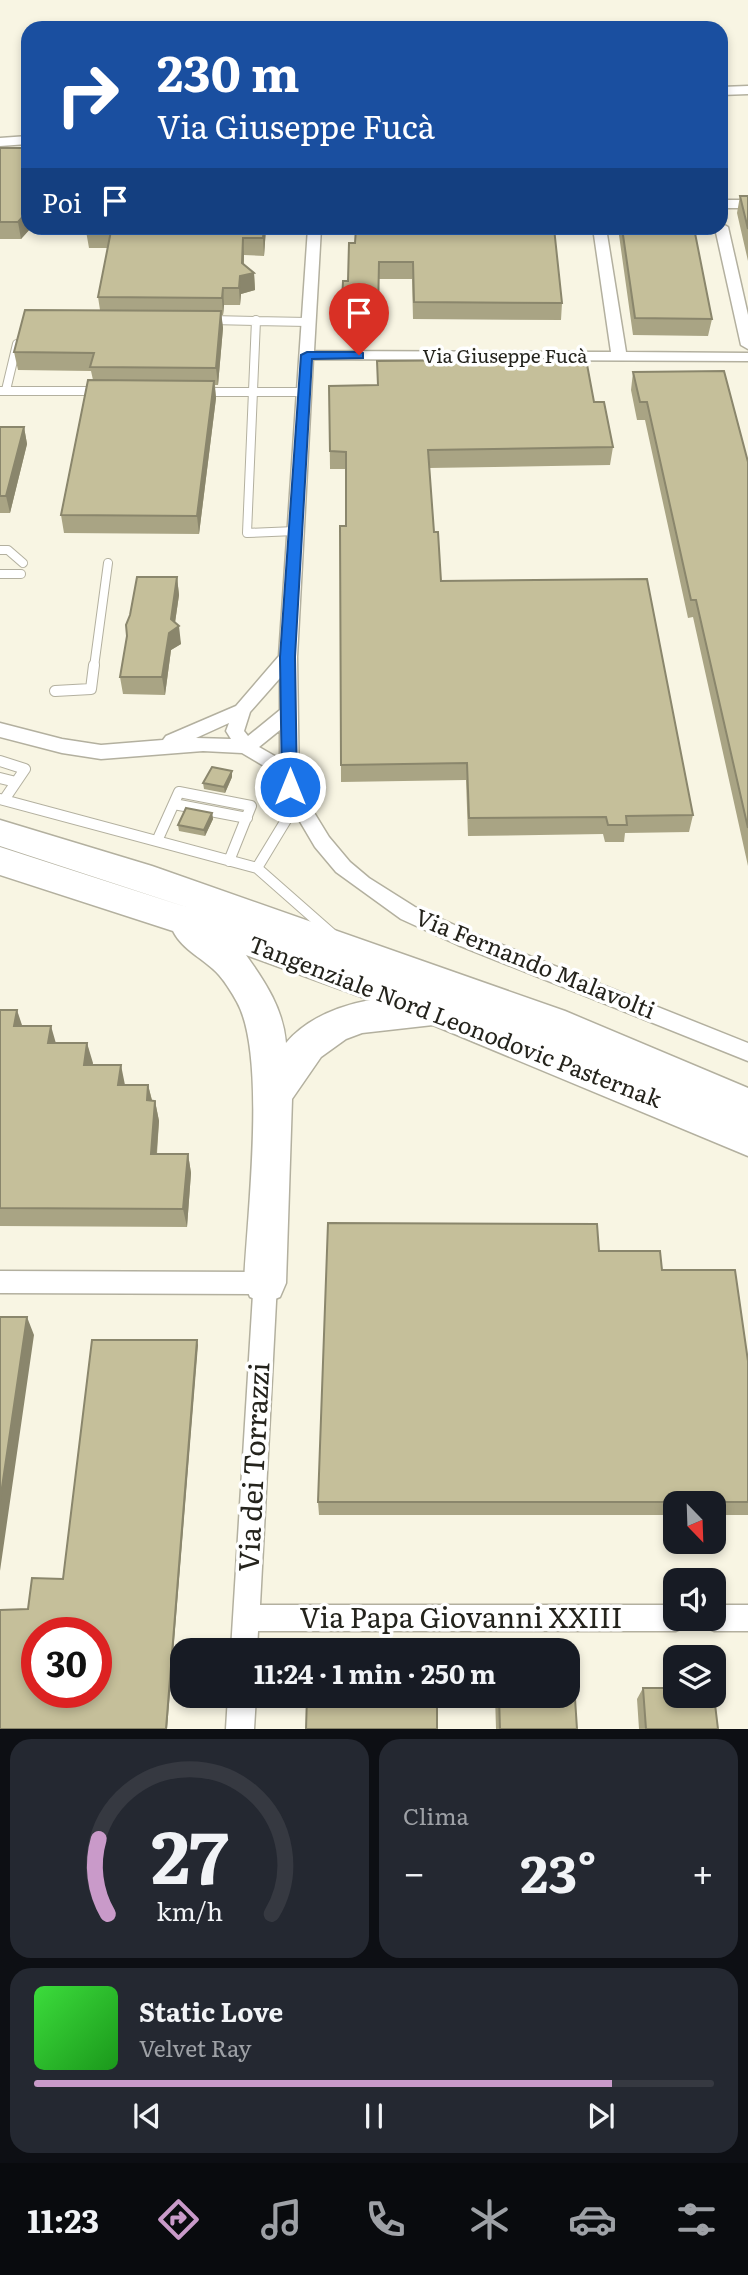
<!DOCTYPE html>
<html lang="it">
<head>
<meta charset="utf-8">
<style>
  :root { --surface:#171b24; --page:#242831; --text:#f1f3f6; --muted:#9ea1a6; --line:#363941; --accent:#c99ac9 }
  body { margin:0; font-family:Literata,serif; background:var(--page); color:var(--text); height:100vh; display:flex; flex-direction:column; font-size:26px; white-space:nowrap }
  * { box-sizing:border-box; margin:0 }
  p { font-size:23px; color:var(--muted) }
  .icon { flex:none; width:38px; height:38px; fill:none; stroke:currentColor; stroke-width:2; stroke-linecap:round; stroke-linejoin:round }
  .map { position:relative; height:1729px; overflow:hidden }
  .sheet { display:flex; flex-direction:column; gap:10px; padding:10px; background:#0d0f14; flex:1 }
  .sheet>* { flex:none }
  .hud { position:absolute; left:21px; top:21px; width:707px; height:214px; border-radius:21px; box-shadow:0 4px 10px #0003; background:#1a4fa0; color:#fff; overflow:hidden }
  .needle { width:46px; rotate:157deg }
  .tools { position:absolute; left:663px; top:1491px; display:grid; gap:14px }
  .tools a { display:grid; place-items:center; width:63px; height:63px; border-radius:14px; background:var(--surface); box-shadow:0 4px 10px #0003; font-size:35px }
  .speed { position:absolute; left:21px; top:1617px; display:flex; gap:14px; font-size:35px; font-weight:700; text-align:center }
  .speed>* { display:grid; place-content:center; width:91px; height:91px; border-radius:50%; background:var(--surface); box-shadow:0 4px 10px #0003; line-height:1 }
  .speed .limit { border:10px solid #d22; background:#fff; color:#111 }
  .pin { position:absolute; display:grid; place-items:center; width:60px; height:60px; color:#fff; margin:-72px -30px; border-radius:50% 50% 50% 0; rotate:-45deg; box-shadow:0 0 7px #0007 }
  .pin .icon { rotate:45deg }
  .me { position:absolute; width:77px; margin:-38px; rotate:0deg; stroke-linejoin:round; filter:drop-shadow(0 0 5px #0008) }
  .turn { display:flex; align-items:center; gap:24px; height:147px; padding:0 21px; font-size:32px }
  .turn .icon { width:91px; height:91px; stroke-width:2.5 }
  .turn b { display:block; font-size:49px; line-height:60px }
  .then { display:flex; align-items:center; height:66px; padding:0 21px; background:#0003; gap:14px; font-size:26px }
  .big { font-size:52px; font-weight:700; line-height:1.1 }
  .sheet .widget { flex:1; display:flex; flex-direction:column; justify-content:center; gap:10px; min-width:0; padding:0 24px; border-radius:21px; background:var(--page) }
  .sheet .dial { align-items:center; gap:0 }
  .dial svg { height:182px; overflow:visible; fill:none; stroke:var(--line); stroke-width:7; stroke-linecap:round; text-anchor:middle }
  .dial text { fill:var(--text); stroke:none }
  .song { display:flex; align-items:center; gap:21px }
  .cover { width:84px; height:84px; border-radius:10px; background:linear-gradient(135deg,hsl(120 70% 55%),hsl(120 70% 35%)) }
  .played { height:7px; border-radius:4px; background:linear-gradient(90deg,var(--accent) 85%,var(--line) 85%) }
  .keys { display:flex; justify-content:space-around; direction:ltr }
  .heat { display:flex; justify-content:space-between; align-items:center; font-size:38px; direction:ltr }
  .sheet .tiles { flex:1; display:grid; gap:10px; grid-template-columns:1fr 1fr }
  .widget:last-child { grid-column:span 2 }
  .trip { position:absolute; left:170px; top:1638px; width:410px; height:70px; border-radius:21px; background:var(--surface); box-shadow:0 4px 10px #0003; font-weight:700; line-height:70px; text-align:center }
  .tab-bar { display:flex; height:112px; justify-content:space-around; align-items:center; background:#090b0e; color:var(--muted) }
  .tab-bar .icon { width:49px; height:49px }
  .tab-bar .selected { color:var(--accent) }
  .tab-bar b { font-size:32px; color:var(--text) }
  .map>svg:first-child { display:block }
  .lines { fill:none; stroke-linecap:round; stroke-linejoin:round }
  .lane-far1-casing { stroke:#b3b09f; stroke-width:10 }
  .lane-casing { stroke:#b3b09f; stroke-width:12 }
  .street-casing { stroke:#b3b09f; stroke-width:3 }
  .highway-casing { stroke:#b3b09f; stroke-width:3 }
  .lane-far1 { stroke:#fff; stroke-width:8 }
  .lane { stroke:#fff; stroke-width:10 }
  .street { fill:#fff; fill-rule:evenodd }
  .highway { fill:#fff; fill-rule:evenodd }
  .wall { fill:#a9a484 }
  .shaded-wall { fill:#8a866c }
  .building { fill:#c5bf9a; stroke:#8a866c; stroke-width:2; fill-rule:evenodd }
  .route { fill:#1a73e8; stroke:#114b97; stroke-width:2 }
  .labels { text-anchor:middle; stroke-width:7; stroke-linejoin:round; paint-order:stroke }
  .far-street-label { font-size:19px; fill:#24231c; stroke:#fff }
  .street-label { font-size:23px; fill:#24231c; stroke:#fff }
  .near-street-label { font-size:28px; fill:#24231c; stroke:#fff }
</style>
</head>
<body>
<div class="map">
<svg width="748" height="1729" viewBox="0 0 748 1729">
  <rect width="100%" height="100%" fill="#f8f5e3"/>
  <g class="lines">
    <defs>
      <path id="lane-far1" d="M211 320 308 322
        M256 320 247 533 295 531
        M6 390 17 344
        M0 391H97
        M203 392H304
        M0 550H8L23 563
        M0 574H21
        M94 667 108 563"/>
      <path id="lane" d="M55 691 91 689 94 665
        M0 761 25 769 4 800
        M0 778 16 782
        M0 799 257 868 332 934
        M174 804 247 818
        M157 841 179 792 251 806 229 861
        M257 868 297 802"/>
      <path id="street" d="M748 86V94L721 95V87Z
        M28 136V144L0 146V138Z
        M721 200H748V208H721Z
        M721 223 728 227 748 315V349L741 345 715 228H721Z
        M308 228H321L314 351 611 352 593 228H606L626 352 748 353V361L313 359 297 657 299 788 329 837 350 862 369 878 415 907 472 933 748 1043V1061L458 945 401 919 336 872 315 847 269 769 242 753 203 751 101 759 62 753 0 737V723L62 739 101 745 163 740 166 736 236 706 279 656ZM280 678V710L248 736 244 731 250 712ZM229 723 226 731 231 739 196 738ZM280 730V759L259 747Z
        M0 1271 265 1272 273 1275 277 1283 260 1605H676V1619H689L685 1627 676 1631H258L257 1650H231L253 1294 0 1293Z
        M714 1605H748V1631H714L705 1627 701 1619H714Z
        M228 1696H256L254 1729H226Z"/>
      <path id="highway" d="M0 820 152 866 565 1011 748 1088V1156L433 1025 362 1033 346 1039 321 1057 292 1099 286 1283 280 1297 265 1303 250 1297 244 1283C247 1217 267 1056 237 1002 232 993 226 983 219 975 205 959 183 951 173 931L0 875V847L189 908 0 846ZM246 955 370 1000C339 1006 307 1018 286 1043 283 1009 266 983 246 955Z"/>
    </defs>
    <!-- lane-far1 casing -->
    <use href="#lane-far1" class="lane-far1-casing"/>
    <!-- lane casing -->
    <use href="#lane" class="lane-casing"/>
    <!-- street casing -->
    <use href="#street" class="street-casing"/>
    <!-- highway casing -->
    <use href="#highway" class="highway-casing"/>
    <!-- lane-far1 -->
    <use href="#lane-far1" class="lane-far1"/>
    <!-- lane -->
    <use href="#lane" class="lane"/>
    <!-- street -->
    <use href="#street" class="street"/>
    <!-- highway -->
    <use href="#highway" class="highway"/>
  </g>
  <!-- wall -->
  <path class="wall" d="M0 148 28 228H30V229L21 239H0Z
    M740 196H748V261L737 213Z
    M87 228H266L264 256 244 255V264L254 273 255 290 241 294 240 305H224L223 315H221L223 328 218 385H215L216 398 199 534 64 533 61 515 93 380 91 371 18 370 14 352 100 310 98 297 108 248H89L86 231Z
    M618 228H694L712 319 708 336 633 335Z
    M349 243 562 303 561 320 413 319 412 279H379L378 331 347 330 346 320H342V302L348 281Z
    M377 361 594 402 613 447 610 465 429 468 434 532 441 581 693 815 689 832 625 833 624 842H605L603 834 468 836 466 780 341 782 340 526H346V469H330L329 386 377 385Z
    M633 372 748 462V866L693 617 688 618 645 420H637L631 390Z
    M0 427H24L27 444 10 513H0Z
    M177 577 179 595 175 623 181 644 171 650 165 695 123 694 120 677 127 636Z
    M232 777 225 793 204 789 203 783Z
    M212 813 213 819 205 836 179 831 178 825Z
    M0 1010 22 1026 55 1043H87L92 1065 125 1085H148L152 1100 155 1101 159 1121 157 1154H188L191 1173 187 1227 0 1226Z
    M599 1251 748 1361V1515H714V1503H676V1515H319L318 1502Z
    M643 1688 718 1729H639L637 1699Z
    M495 1696H567L577 1729H496Z"/>
  <!-- shaded-wall -->
  <path class="shaded-wall" d="M28 192V228H30V229L21 239 18 222Z
    M264 228H266L264 256 263 238Z
    M243 238 244 255 243 276 254 273 255 290 241 294 240 305 239 288Z
    M223 288 224 305 223 315 222 298Z
    M221 311 223 328 218 385 216 368Z
    M214 381 216 398 199 534 197 516Z
    M24 427 27 444 10 513 6 496Z
    M177 577 179 595 174 629 179 626 181 644 171 650 165 695 162 677Z
    M232 771V777L225 793 224 787Z
    M212 813 213 819 205 836 204 830Z
    M17 1010 24 1031 14 1026Z
    M51 1026 57 1047 48 1043Z
    M87 1043 93 1063 90 1085 84 1065Z
    M121 1065 125 1085H118Z
    M148 1085 153 1105 147 1100Z
    M155 1101 159 1121 155 1173 151 1154Z
    M188 1154 191 1173 187 1227 183 1209Z
    M27 1317 34 1335 0 1571V1501Z
    M197 1340 198 1345 167 1729H166Z"/>
  <!-- building -->
  <path class="building" d="M0 148H28V192L24 207 27 212 18 222H0Z
    M740 196H748V229Z
    M87 228H264L263 238H243L242 263 254 273 240 276 239 288H223L222 298 98 297 111 231H86Z
    M356 228H554L562 303 414 302 413 262H379L378 313H346L347 302H342L343 281H348L349 243H355Z
    M622 228H694L712 319 635 318Z
    M25 310 221 311 216 368 90 367 94 353 14 352Z
    M586 359 594 402H604L613 447 428 450 434 532H438L441 581 647 579 693 815 626 816 627 825H608L606 817 469 818 467 763 341 765 340 526H346V452L330 451 329 386 378 385 377 361Z
    M724 371 748 462V828L696 600H691L647 402H640L633 372Z
    M88 380 214 381 197 516 61 515Z
    M0 427H24L6 496H0Z
    M137 577H177L171 619 179 626 169 633 162 677H120L127 636 126 625 130 615Z
    M212 767 232 771 224 787 203 783Z
    M186 808 212 813 204 830 178 825Z
    M0 1010H17L14 1026H51L48 1043H87L84 1065H121L118 1085H148L147 1100 155 1101 151 1154H188L183 1209 0 1208Z
    M328 1223 597 1224 599 1251H660L662 1270H735L748 1361V1502H318Z
    M0 1317H27L0 1501Z
    M92 1340H197L166 1729H0V1610L28 1609 32 1578 63 1579ZM37 1633H96V1692H37Z
    M567 1683H574L577 1729H500L499 1696H567Z
    M643 1688H676V1696H714L718 1729H646Z
    M307 1696H437V1729H306Z"/>
  <!-- route -->
  <path class="route" d="M359 352 363 353V358L312 359 295 657 297 787 290 793 282 787 280 657 301 355 307 352Z"/>
  <g class="labels">
    <!-- far-street labels -->
    <g class="far-street-label">
      <text x="505" y="363">Via Giuseppe Fucà</text>
    </g>
    <!-- street labels -->
    <g class="street-label">
      <text transform="translate(535 964) rotate(22)" y="8">Via Fernando Malavolti</text>
      <text transform="translate(455 1022) rotate(21)" y="8">Tangenziale Nord Leonodovic Pasternak</text>
    </g>
    <!-- near-street labels -->
    <g class="near-street-label">
      <text transform="translate(254 1467) rotate(-87)" y="10">Via dei Torrazzi</text>
      <text x="461" y="1628">Via Papa Giovanni XXIII</text>
    </g>
  </g>
</svg>
<div class="tools">
<a><svg class="needle" viewBox="-14 -14 28 28"><path d="M0-13l5 13h-10z" fill="#e53935"/><path d="M0 13l5-13h-10z" fill="#9ea1a6"/></svg></a>
<a><svg class="icon" aria-label="sound" viewBox="0 0 24 24"><path d="M4 9h4l5-4v14l-5-4H4zM17 9q2 3 0 6"/></svg></a>
<a><svg class="icon" aria-label="layers" viewBox="0 0 24 24"><path d="M12 4l9 5-9 5-9-5zM3 14l9 5 9-5"/></svg></a>
</div>
<div class="speed"><div class="limit">30</div></div>
<div class="pin" style="left:359px;top:355px;background:#d93025"><svg class="icon" aria-label="arrive" viewBox="0 0 24 24"><path d="M6 21V4h12l-3 4 3 4H6"/></svg></div>
<svg class="me" style="left:290px;top:787px" viewBox="-20 -20 40 40"><circle r="17" fill="#1a73e8" stroke="#fff" stroke-width="3"/><path d="M0-11L8 9 0 5-8 9z" fill="#fff"/></svg>
<div class="trip">11:24 · 1 min · 250 m</div>
<div class="hud">
<div class="turn"><svg class="icon" aria-label="right" viewBox="0 0 24 24"><path d="M7 20v-9h11M14 6l5 5-5 5"/></svg><div><b>230 m</b>Via Giuseppe Fucà</div></div>
<div class="then">Poi<svg class="icon" aria-label="arrive" viewBox="0 0 24 24"><path d="M6 21V4h12l-3 4 3 4H6"/></svg></div>
</div>
</div>
<section class="sheet">
<div class="tiles">
<div class="widget dial"><svg viewBox="0 0 100 80">
<path d="M14 69A42 42 0 1 1 86 69"/>
<path d="M14 69A42 42 0 0 1 10 36" stroke="#c99ac9"/>
<text x="50" y="56" font-size="32" font-weight="700">27</text>
<text x="50" y="72" font-size="11">km/h</text>
</svg></div>
<div class="widget"><p>Clima</p>
<div class="heat"><a>−</a><b class="big">23°</b><a>+</a></div>
</div>
<div class="widget">
<div class="song"><i class="cover"></i><div><b>Static Love</b><p>Velvet Ray</p></div></div>
<div class="played"></div>
<div class="keys"><svg class="icon" aria-label="previous" viewBox="0 0 24 24"><path d="M18 5L8 12l10 7zM5 5v14"/></svg><svg class="icon" aria-label="pause" viewBox="0 0 24 24"><path d="M8 5v14M16 5v14"/></svg><svg class="icon" aria-label="next" viewBox="0 0 24 24"><path d="M6 5l10 7-10 7zM19 5v14"/></svg></div>
</div>
</div>
</section>
<nav class="tab-bar">
<b>11:23</b>
<svg class="icon selected" aria-label="directions" viewBox="0 0 24 24"><path d="M12 3l9 9-9 9-9-9zM9 14v-3h6M13 9l2 2-2 2"/></svg>
<svg class="icon" aria-label="music" viewBox="0 0 24 24"><path d="M9 18V5l10-2v13"/><circle cx="6" cy="18" r="3"/><circle cx="16" cy="16" r="3"/></svg>
<svg class="icon" aria-label="phone" viewBox="0 0 24 24"><path d="M5 4h4l2 5-3 2q2 4 5 5l2-3 5 2v4C11 20 4 13 5 4z"/></svg>
<svg class="icon" aria-label="climate" viewBox="0 0 24 24"><path d="M12 3v18M4 7l16 10M4 17L20 7"/></svg>
<svg class="icon" aria-label="car" viewBox="0 0 24 24"><path d="M5 17H2v-5l4-1 3-4h7l3 4 3 1v5h-3M9 17h6M6 11h13"/><circle cx="7" cy="17" r="2"/><circle cx="17" cy="17" r="2"/></svg>
<svg class="icon" aria-label="filters" viewBox="0 0 24 24"><path d="M4 7h16M4 17h16"/><circle cx="9" cy="7" r="2"/><circle cx="15" cy="17" r="2"/></svg>
</nav>
</body>
</html>
